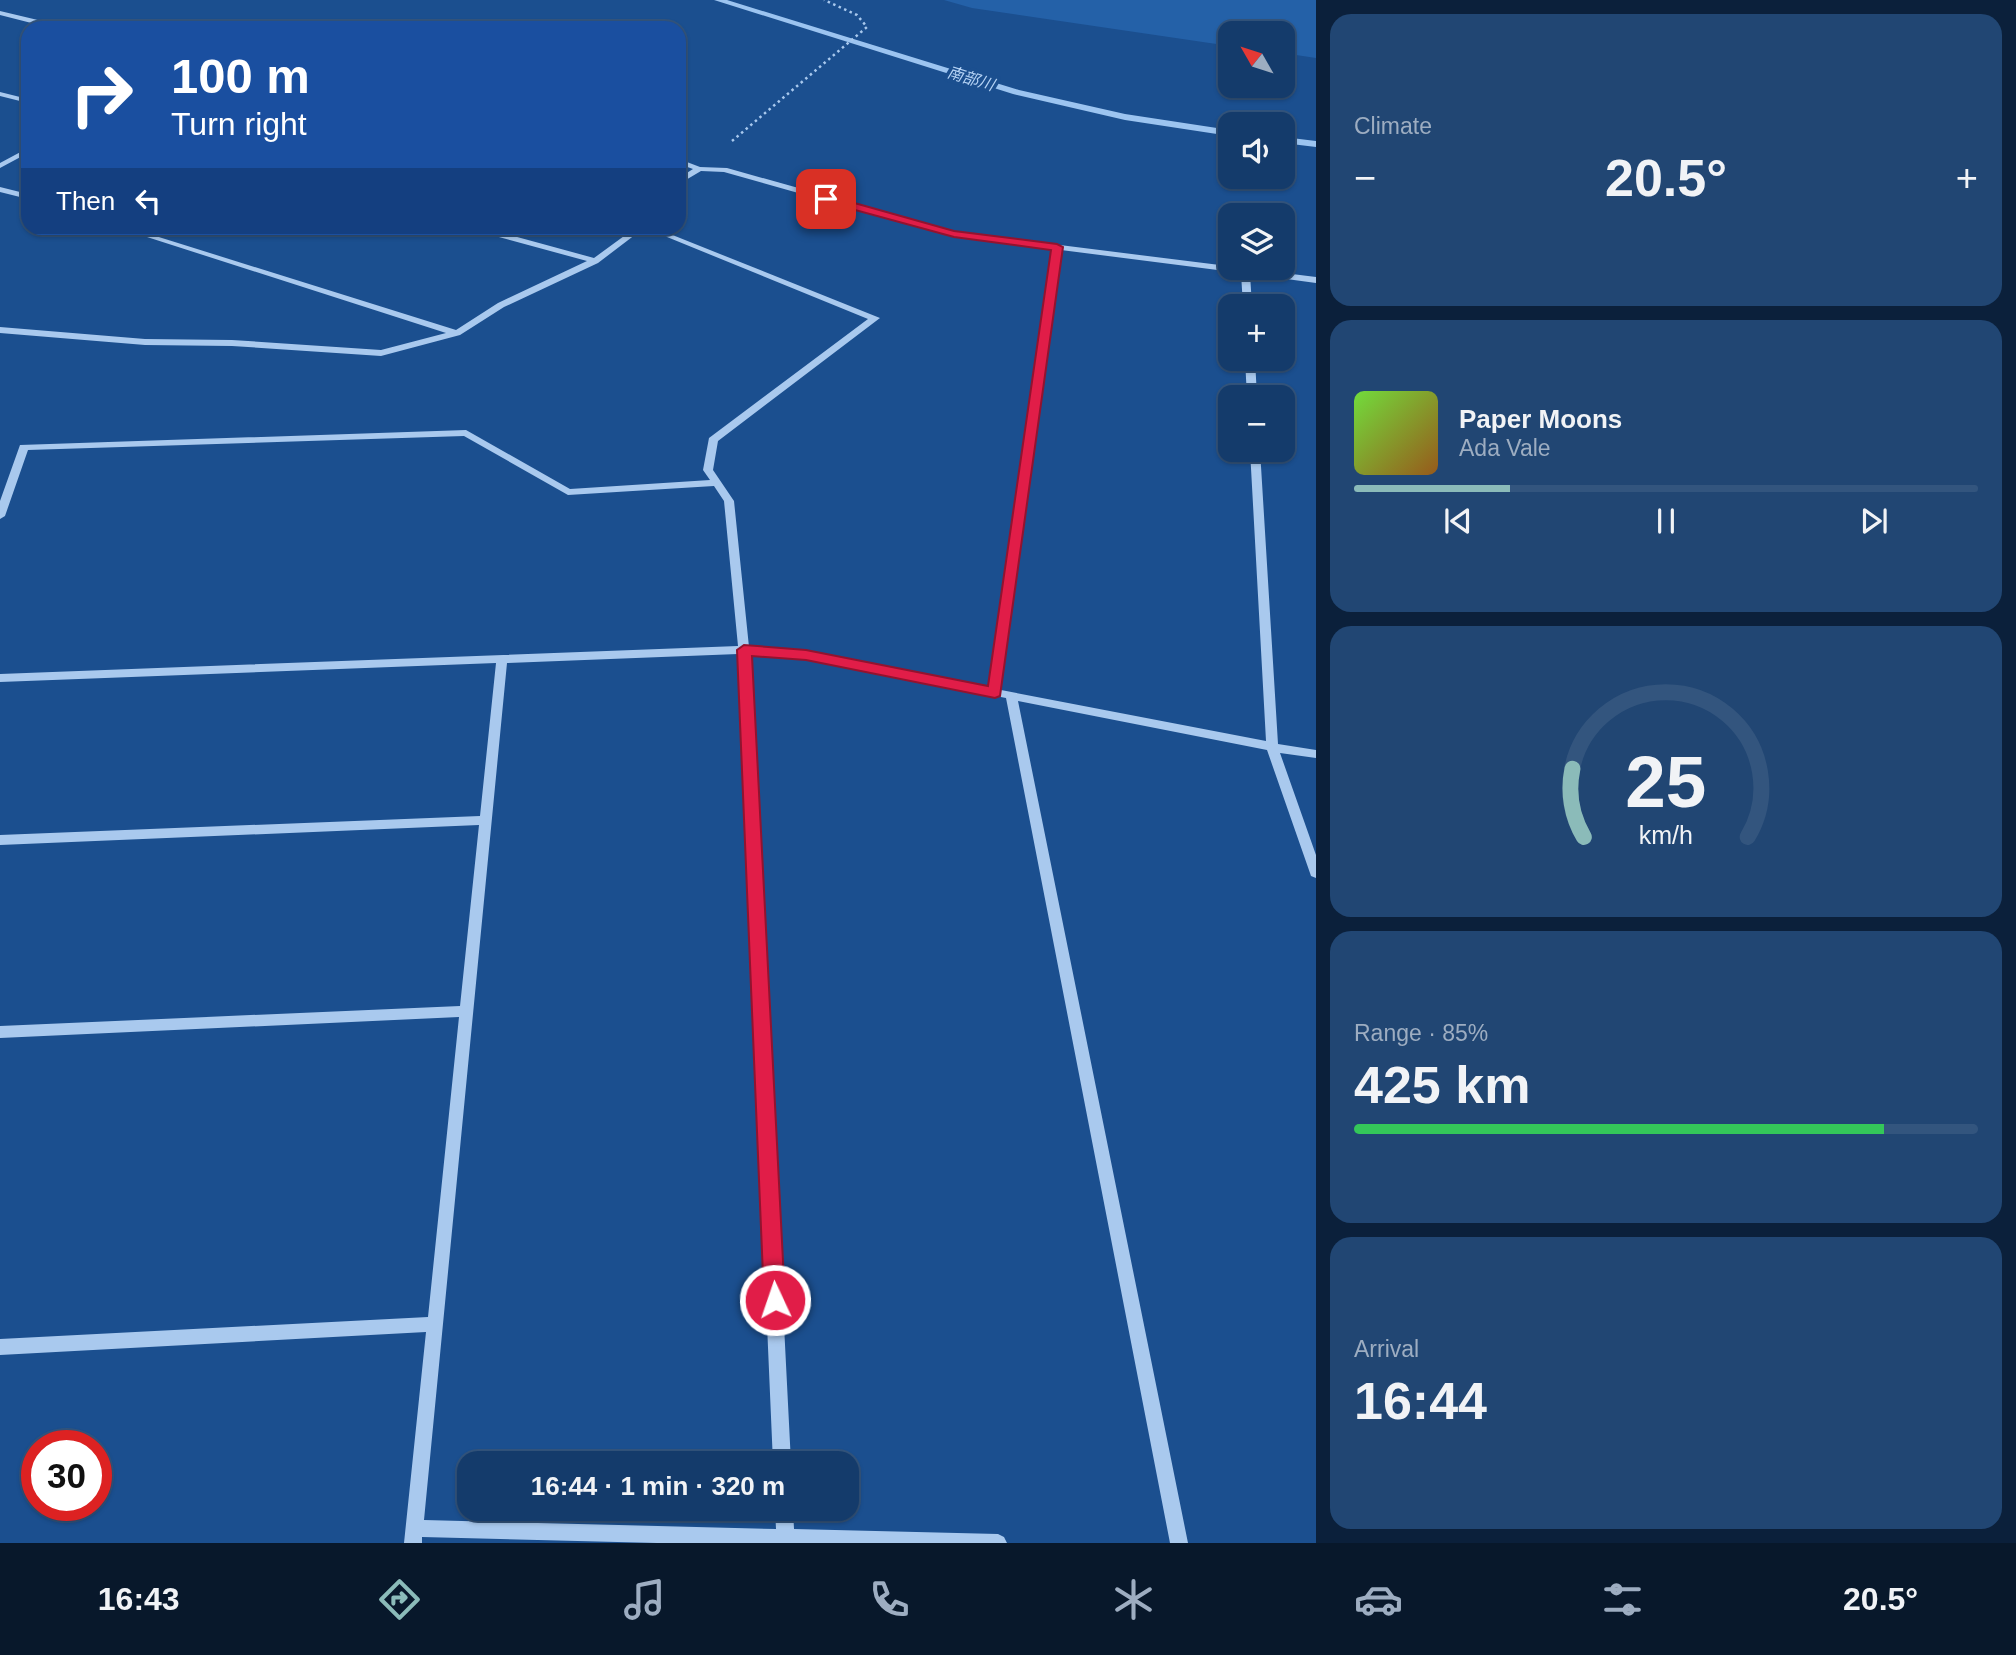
<!DOCTYPE html>
<html lang="en">
<head>
<meta charset="utf-8">
<style>
  :root { --surface:#143b6b; --page:#214673; --text:#f1f3f6; --muted:#9dadc1; --line:#33557e; --accent:#8bbbb9 }
  body { margin:0; font-family:Arial,"Noto Sans JP",sans-serif; background:var(--page); color:var(--text); height:100vh; display:flex; flex-direction:column; font-size:26px; white-space:nowrap }
  * { box-sizing:border-box; margin:0 }
  p { font-size:23px; color:var(--muted) }
  .icon { flex:none; width:38px; height:38px; fill:none; stroke:currentColor; stroke-width:2; stroke-linecap:round; stroke-linejoin:round }
  .map { position:relative; flex:1; overflow:hidden }
  .side { display:flex; flex-direction:column; gap:14px; padding:14px; background:#0b203b; width:700px }
  .side>* { flex:none }
  .banner { position:absolute; left:21px; top:21px; width:665px; height:214px; border-radius:21px; box-shadow:0 2px 5px #0004,0 0 0 2px var(--line); background:#1a4fa0; color:#fff; overflow:hidden }
  .needle { width:46px; rotate:309deg }
  .fabs { position:absolute; left:1218px; top:21px; display:grid; gap:14px }
  .fabs a { display:grid; place-items:center; width:77px; height:77px; border-radius:14px; background:var(--surface); box-shadow:0 2px 5px #0004,0 0 0 2px var(--line); font-size:35px }
  .speed { position:absolute; left:21px; top:1430px; display:flex; gap:14px; font-size:35px; font-weight:700; text-align:center }
  .speed>* { display:grid; place-content:center; width:91px; height:91px; border-radius:50%; background:var(--surface); box-shadow:0 2px 5px #0004,0 0 0 2px var(--line); line-height:1 }
  .speed .limit { border:10px solid #d22; background:#fff; color:#111 }
  .pin { position:absolute; display:grid; place-items:center; width:60px; height:60px; color:#fff; margin:-30px; border-radius:14px; box-shadow:0 4px 10px #0006 }
  .me { position:absolute; width:77px; margin:-38px; rotate:357deg; stroke-linejoin:round; filter:drop-shadow(0 0 5px #0008) }
  .turn { display:flex; align-items:center; gap:24px; height:147px; padding:0 35px; font-size:32px }
  .turn .icon { width:91px; height:91px; stroke-width:2.5 }
  .turn b { display:block; font-size:49px; line-height:60px }
  .then { display:flex; align-items:center; height:66px; padding:0 35px; background:#0003; gap:14px; font-size:26px }
  .big { font-size:52px; font-weight:600; line-height:1.1 }
  .side .card { flex:1; display:flex; flex-direction:column; justify-content:center; gap:10px; min-width:0; padding:0 24px; border-radius:21px; background:var(--page) }
  .side .dial { align-items:center; gap:0 }
  .dial svg { height:182px; overflow:visible; fill:none; stroke:var(--line); stroke-width:7; stroke-linecap:round; text-anchor:middle }
  .dial text { fill:var(--text); stroke:none }
  .song { display:flex; align-items:center; gap:21px }
  .cover { width:84px; height:84px; border-radius:10px; background:linear-gradient(135deg,hsl(100 70% 55%),hsl(30 70% 35%)) }
  .played { height:7px; border-radius:4px; background:linear-gradient(90deg,var(--accent) 25%,var(--line) 25%) }
  .keys { display:flex; justify-content:space-around; direction:ltr }
  .heat { display:flex; justify-content:space-between; align-items:center; font-size:38px; direction:ltr }
  .charge { height:10px; border-radius:5px; background:linear-gradient(90deg,#34c759 85%,var(--line) 0) }
  .trip { position:absolute; left:457px; top:1451px; width:402px; height:70px; border-radius:21px; background:var(--surface); box-shadow:0 2px 5px #0004,0 0 0 2px var(--line); font-weight:600; line-height:70px; text-align:center }
  .tab-bar { display:flex; height:112px; justify-content:space-around; align-items:center; background:#08182b; color:var(--muted) }
  .tab-bar .icon { width:49px; height:49px }
  .tab-bar .on { color:var(--accent) }
  .tab-bar b { font-size:32px; color:var(--text) }
  main { display:flex; flex:1; min-height:0 }
  .map>svg:first-child { display:block }
  .green { fill:#2461a8 }
  .lines { fill:none; stroke-linecap:round; stroke-linejoin:round }
  .stream { fill:#9cc4f0; fill-rule:evenodd }
  .path { stroke:#a9c9ee; stroke-width:2.5; stroke-dasharray:2.5 3.5; stroke-linecap:butt }
  .minor { fill:#a9c9ee; fill-rule:evenodd }
  .route { fill:#e11d48; stroke:#92132f; stroke-width:2 }
  .labels { text-anchor:middle; stroke-width:7; stroke-linejoin:round; paint-order:stroke }
  .far-water-label { font-size:16px; font-style:italic; fill:#b5d3f5; stroke:#1b4f8f }
</style>
</head>
<body>
<main>
<div class="map">
<svg width="1316" height="1543" viewBox="0 0 1316 1543">
  <rect width="100%" height="100%" fill="#1b4f8f"/>
  <!-- green -->
  <path class="green" d="M944 0H1316V58L1283 53V33H1230V46L972 8Z"/>
  <g class="lines">
    <!-- stream -->
    <path class="stream" d="M714 0H727L1019 90 1125 114 1230 130V136L1125 120 1013 94Z
      M1283 137 1316 141V147L1283 143Z"/>
    <!-- path -->
    <path class="path" d="M732 141 867 27 857 15 824 0"/>
    <!-- minor -->
    <path class="minor" d="M0 11 63 26 64 28H51L0 15Z
      M0 92 28 99V103L0 96Z
      M28 148V153L0 168V163Z
      M679 159 700 167 727 168 955 232 1316 277V283L1250 274 1252 306H1243L1241 273 1061 250 1001 690 1266 741 1250 450H1260L1278 744 1316 750V758L1280 753 1316 855V878L1311 876 1310 873 1267 750 1018 701 1188 1543H1170L1006 698 806 659 750 654 791 1463H773L738 654 507 663 424 1520 776 1529 775 1508H793L794 1529 998 1534 1004 1537 1007 1543H657L422 1537V1543H404L426 1332 0 1355V1339L428 1317 459 1017 0 1038V1026L460 1006 479 825 0 845V835L480 816 496 663 0 682V674L738 646 724 501 714 486 568 495 464 436 28 450 5 516 0 519V501L20 445 466 430 570 489 710 480 703 470 709 438 868 319 645 228H655L880 318 718 441 713 470 734 501 749 647 806 651 990 687 1052 249 954 237 724 172 701 171 679 184V178L693 169 679 164Z
      M0 187 28 194V199L0 192Z
      M119 228H130L456 330 498 303 587 261 473 230 472 228H484L594 258 635 228H644L598 263 504 307 460 335 381 356 232 346 145 345 0 333V327L145 339 232 340 381 350 446 333Z
      M1245 359H1255L1257 397H1247Z"/>
  </g>
  <!-- route -->
  <path class="route" d="M826 195 954 231 1057 244 1063 247 1000 696 995 698 806 660 752 656 785 1300 782 1307 775 1310 767 1307 764 1300 737 650 744 645 806 650 988 686 1051 250 954 237 822 201 821 199Z"/>
  <g class="labels">
    <!-- far-water labels -->
    <g class="far-water-label">
      <text transform="translate(971 78) rotate(17)" y="6">南部川</text>
    </g>
  </g>
</svg>
<div class="fabs">
<a><svg class="needle" viewBox="-14 -14 28 28"><path d="M0-13l5 13h-10z" fill="#e53935"/><path d="M0 13l5-13h-10z" fill="#9dadc1"/></svg></a>
<a><svg class="icon" aria-label="sound" viewBox="0 0 24 24"><path d="M4 9h4l5-4v14l-5-4H4zM17 9q2 3 0 6"/></svg></a>
<a><svg class="icon" aria-label="layers" viewBox="0 0 24 24"><path d="M12 4l9 5-9 5-9-5zM3 14l9 5 9-5"/></svg></a>
<a>+</a>
<a>−</a>
</div>
<div class="speed"><div class="limit">30</div></div>
<div class="pin" style="left:826px;top:199px;background:#d93025"><svg class="icon" aria-label="arrive" viewBox="0 0 24 24"><path d="M6 21V4h12l-3 4 3 4H6"/></svg></div>
<svg class="me" style="left:775px;top:1300px" viewBox="-20 -20 40 40"><circle r="17" fill="#e11d48" stroke="#fff" stroke-width="3"/><path d="M0-11L8 9 0 5-8 9z" fill="#fff"/></svg>
<div class="trip">16:44 · 1 min · 320 m</div>
<div class="banner">
<div class="turn"><svg class="icon" aria-label="right" viewBox="0 0 24 24"><path d="M7 20v-9h11M14 6l5 5-5 5"/></svg><div><b>100 m</b>Turn right</div></div>
<div class="then">Then<svg class="icon" aria-label="left" viewBox="0 0 24 24"><path d="M17 20v-9H6M10 6l-5 5 5 5"/></svg></div>
</div>
</div>
<section class="side">
<div class="card"><p>Climate</p>
<div class="heat"><a>−</a><b class="big">20.5°</b><a>+</a></div>
</div>
<div class="card">
<div class="song"><i class="cover"></i><div><b>Paper Moons</b><p>Ada Vale</p></div></div>
<div class="played"></div>
<div class="keys"><svg class="icon" aria-label="previous" viewBox="0 0 24 24"><path d="M18 5L8 12l10 7zM5 5v14"/></svg><svg class="icon" aria-label="pause" viewBox="0 0 24 24"><path d="M8 5v14M16 5v14"/></svg><svg class="icon" aria-label="next" viewBox="0 0 24 24"><path d="M6 5l10 7-10 7zM19 5v14"/></svg></div>
</div>
<div class="card dial"><svg viewBox="0 0 100 80">
<path d="M14 69A42 42 0 1 1 86 69"/>
<path d="M14 69A42 42 0 0 1 9 39" stroke="#8bbbb9"/>
<text x="50" y="56" font-size="32" font-weight="700">25</text>
<text x="50" y="72" font-size="11">km/h</text>
</svg></div>
<div class="card"><p>Range · 85%</p><b class="big">425 km</b><div class="charge"></div></div>
<div class="card"><p>Arrival</p><b class="big">16:44</b></div>
</section>
</main>
<nav class="tab-bar">
<b>16:43</b>
<svg class="icon on" aria-label="directions" viewBox="0 0 24 24"><path d="M12 3l9 9-9 9-9-9zM9 14v-3h6M13 9l2 2-2 2"/></svg>
<svg class="icon" aria-label="music" viewBox="0 0 24 24"><path d="M9 18V5l10-2v13"/><circle cx="6" cy="18" r="3"/><circle cx="16" cy="16" r="3"/></svg>
<svg class="icon" aria-label="phone" viewBox="0 0 24 24"><path d="M5 4h4l2 5-3 2q2 4 5 5l2-3 5 2v4C11 20 4 13 5 4z"/></svg>
<svg class="icon" aria-label="climate" viewBox="0 0 24 24"><path d="M12 3v18M4 7l16 10M4 17L20 7"/></svg>
<svg class="icon" aria-label="car" viewBox="0 0 24 24"><path d="M5 17H2v-5l4-1 3-4h7l3 4 3 1v5h-3M9 17h6M6 11h13"/><circle cx="7" cy="17" r="2"/><circle cx="17" cy="17" r="2"/></svg>
<svg class="icon" aria-label="filters" viewBox="0 0 24 24"><path d="M4 7h16M4 17h16"/><circle cx="9" cy="7" r="2"/><circle cx="15" cy="17" r="2"/></svg>
<b>20.5°</b>
</nav>
</body>
</html>
